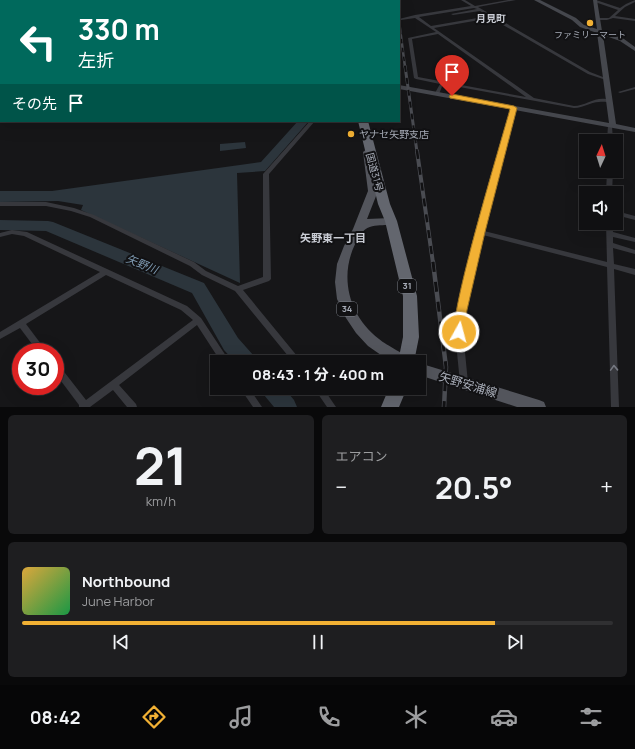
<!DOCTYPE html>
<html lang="ja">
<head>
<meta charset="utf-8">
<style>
  :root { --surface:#101012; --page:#1e1e20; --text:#f1f3f6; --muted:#9c9d9f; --line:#303032; --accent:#f2b134 }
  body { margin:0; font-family:Manrope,"Noto Sans JP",sans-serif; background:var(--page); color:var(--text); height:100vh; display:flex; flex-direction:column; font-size:15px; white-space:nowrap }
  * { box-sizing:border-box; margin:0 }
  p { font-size:13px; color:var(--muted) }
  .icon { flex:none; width:22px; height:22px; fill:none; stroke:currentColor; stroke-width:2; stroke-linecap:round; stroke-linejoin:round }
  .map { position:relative; height:407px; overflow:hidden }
  .drawer { display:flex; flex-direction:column; gap:8px; padding:8px; background:#09090a; flex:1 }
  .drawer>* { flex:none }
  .hud { position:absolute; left:0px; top:0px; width:400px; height:122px; box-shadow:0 4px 16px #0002,0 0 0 1px var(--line); background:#00695c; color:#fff; overflow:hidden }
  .needle { width:26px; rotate:4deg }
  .fabs { position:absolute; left:579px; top:134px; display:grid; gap:8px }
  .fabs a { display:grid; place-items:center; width:44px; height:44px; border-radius:0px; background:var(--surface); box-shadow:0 4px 16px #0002,0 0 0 1px var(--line); font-size:20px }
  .speed { position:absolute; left:12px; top:343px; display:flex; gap:8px; font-size:20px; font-weight:700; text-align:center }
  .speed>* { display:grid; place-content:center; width:52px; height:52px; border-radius:50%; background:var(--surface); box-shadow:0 4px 16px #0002,0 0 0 1px var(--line); line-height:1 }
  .speed .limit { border:6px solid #d22; background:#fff; color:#111 }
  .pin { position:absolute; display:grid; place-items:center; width:34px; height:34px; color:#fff; margin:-41px -17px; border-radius:50% 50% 50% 0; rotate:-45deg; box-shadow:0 0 4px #0007 }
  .pin .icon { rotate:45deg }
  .me { position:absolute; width:44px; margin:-22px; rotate:7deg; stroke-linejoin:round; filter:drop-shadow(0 0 3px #0008) }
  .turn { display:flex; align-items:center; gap:14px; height:84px; padding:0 12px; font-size:18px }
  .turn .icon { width:52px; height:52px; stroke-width:2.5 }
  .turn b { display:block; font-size:28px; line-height:34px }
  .then { display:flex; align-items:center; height:38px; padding:0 12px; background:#0003; gap:8px; font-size:15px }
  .big { font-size:30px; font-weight:700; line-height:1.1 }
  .drawer .tile { flex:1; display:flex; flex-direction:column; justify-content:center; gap:6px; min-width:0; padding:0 14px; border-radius:6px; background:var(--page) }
  .drawer .dial { align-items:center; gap:0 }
  .dial b { font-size:52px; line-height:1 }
  .song { display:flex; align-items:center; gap:12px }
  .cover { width:48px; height:48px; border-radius:6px; background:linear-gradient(135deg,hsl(40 70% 55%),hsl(140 70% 35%)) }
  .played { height:4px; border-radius:2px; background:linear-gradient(90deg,var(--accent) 80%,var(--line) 80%) }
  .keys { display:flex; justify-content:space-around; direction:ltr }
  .heat { display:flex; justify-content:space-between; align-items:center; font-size:22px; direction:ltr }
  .drawer .tiles { flex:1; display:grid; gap:8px; grid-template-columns:1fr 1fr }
  .tile:last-child { grid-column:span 2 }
  .trip { position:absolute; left:210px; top:355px; width:216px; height:40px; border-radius:0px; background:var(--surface); box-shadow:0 4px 16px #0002,0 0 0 1px var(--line); font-weight:700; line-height:40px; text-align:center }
  .menu { display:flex; height:64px; justify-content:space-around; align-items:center; background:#060607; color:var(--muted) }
  .menu .icon { width:28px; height:28px }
  .menu .on { color:var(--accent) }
  .menu b { font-size:18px; color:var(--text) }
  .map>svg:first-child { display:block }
  .water { fill:#2c353c }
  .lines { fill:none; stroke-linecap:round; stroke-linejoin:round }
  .river { fill:#2c353c; fill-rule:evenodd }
  .street { fill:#37383d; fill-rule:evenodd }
  .secondary { fill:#45474d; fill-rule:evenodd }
  .primary { fill:#53555c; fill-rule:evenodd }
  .highway { fill:#63666e; fill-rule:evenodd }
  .rail-far3-casing { stroke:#4a4c52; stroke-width:2.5 }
  .rail-far2-casing { stroke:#4a4c52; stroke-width:3 }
  .rail-far1-casing { stroke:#4a4c52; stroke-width:4 }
  .rail-casing { stroke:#4a4c52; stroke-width:4.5 }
  .rail-far3 { stroke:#111113; stroke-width:1.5; stroke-dasharray:4.5; stroke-linecap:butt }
  .rail-far2 { stroke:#111113; stroke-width:2; stroke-dasharray:6; stroke-linecap:butt }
  .rail-far1 { stroke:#111113; stroke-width:2.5; stroke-dasharray:8; stroke-linecap:butt }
  .rail { stroke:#111113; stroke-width:3; stroke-dasharray:10; stroke-linecap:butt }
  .shaded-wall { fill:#212124 }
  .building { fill:#3f3f44; stroke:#4f5156 }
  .oneway { stroke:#757881 }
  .route { fill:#f2b134; stroke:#9d7322 }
  .poi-dot { fill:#f2b134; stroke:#111113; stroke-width:1.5 }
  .labels { text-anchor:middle; stroke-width:4; stroke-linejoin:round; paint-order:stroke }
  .far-poi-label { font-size:9px; fill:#a8adb8; stroke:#111113 }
  .shield { fill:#111113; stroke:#7b7e86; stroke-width:1 }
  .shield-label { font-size:9px; font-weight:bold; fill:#a8adb8 }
  .far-quarter-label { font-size:10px; font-weight:bold; fill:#c9ccd4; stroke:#111113 }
  .poi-label { font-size:10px; fill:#a8adb8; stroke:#111113; text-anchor:start }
  .street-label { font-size:10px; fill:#a8adb8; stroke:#111113 }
  .neighbourhood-label { font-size:11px; font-weight:bold; fill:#c9ccd4; stroke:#111113 }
  .water-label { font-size:11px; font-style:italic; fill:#7f9bb3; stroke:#111113 }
  .near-street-label { font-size:12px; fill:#a8adb8; stroke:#111113 }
</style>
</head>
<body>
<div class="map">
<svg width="635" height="407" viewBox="0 0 635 407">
  <rect width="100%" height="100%" fill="#161618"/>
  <!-- water -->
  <path class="water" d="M298 121H309L265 171 237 173 240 283 81 210 83 205 58 201 0 202V191H52L261 162Z
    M245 142 246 148 220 151V144Z"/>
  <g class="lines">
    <!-- river -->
    <path class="river" d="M0 220 48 221 53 222 204 283 238 338 254 356 257 362H235L224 350 192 293 46 231 0 230Z
      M261 388H284L294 400 297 407H274L264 395Z"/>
    <!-- street -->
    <path class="street" d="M314 0H318L319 1H315Z
      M461 0H465L475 6 508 0H516L478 7 590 72 608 79 606 80 588 74 491 18 434 28 534 98 574 106C587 106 598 94 611 101 607 103 604 101 599 102 590 102 584 108 574 108L443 84 439 94H435V93L440 84 416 79 414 78 408 38 436 32 415 18 401 20 399 19 415 15 471 6ZM474 8 477 9 451 14 453 15 480 11 489 16 431 26 419 17ZM438 34 526 97 418 77 412 39Z
      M596 0 620 8 626 4 635 0V2L625 7 615 16 635 19V21L613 18 607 20H598L597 19 599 18H609L618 10 595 2 594 1Z
      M635 87V89L620 93 618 92Z
      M512 107H514L516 108 484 231 607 262 606 223H612L613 232 635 238V242L613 237V243L635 250V254L613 248 614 264 635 269V275L614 269 619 407H611L607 267 483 235 465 310 463 332 468 383 467 386 464 387 461 386 460 383 455 332 457 310 477 232Z
      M310 121H315L269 174 271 279 269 281 243 290 302 362H293L235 291 202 275 190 266 90 217 71 211 46 206H0V202H46L74 208 94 215 194 262 206 271 238 286 263 277V174Z
      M608 125H610L612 126 613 141H607Z
      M607 171H613L612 193H606Z
      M616 211 635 216V220L616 215Z
      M12 230 27 232 187 306 201 318 230 362H221L197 325 119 385 136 404 137 407H127L113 390 90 407H79V405L55 373V363L58 364 86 400 193 320 181 310 106 275 26 324 47 352H38L20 328 0 339V332L100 272 24 236 12 234 0 237V233Z
      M240 388H249L262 407H253Z
      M314 388H323L336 407H327Z"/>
    <!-- secondary -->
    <path class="secondary" d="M534 0H540L576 18 584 25 597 29 593 0H597L602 31 624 39 635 47V51L620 41 603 35 616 124 635 128V132L399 89V85L609 123 597 33 580 27 572 20Z"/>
    <!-- primary -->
    <path class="primary" d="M367 149 371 152 378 191 367 219 391 218 396 221C390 230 371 219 361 234 337 269 346 314 379 339 387 346 407 354 411 362H391L368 346 356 333 346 318 337 299 335 282 337 264 344 246 353 229 368 191 363 152Z
      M419 363 539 400 544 402 546 407H517L419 375Z"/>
    <!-- highway -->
    <path class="highway" d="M341 0H347V1H341Z
      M358 121H368L390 204 397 221 417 296 419 337 414 362H398L403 337V296L385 221 378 204Z
      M389 388H407L399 407H381Z"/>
    <defs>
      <path id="rail-far3" d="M399 21 405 67"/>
      <path id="rail-far2" d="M405 66 417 152"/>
      <path id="rail-far1" d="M417 151 433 263"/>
      <path id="rail" d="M433 262 446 367 444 407"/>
    </defs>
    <!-- rail-far3 casing -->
    <use href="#rail-far3" class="rail-far3-casing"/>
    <!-- rail-far2 casing -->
    <use href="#rail-far2" class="rail-far2-casing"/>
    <!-- rail-far1 casing -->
    <use href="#rail-far1" class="rail-far1-casing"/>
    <!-- rail casing -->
    <use href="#rail" class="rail-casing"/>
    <!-- rail-far3 -->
    <use href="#rail-far3" class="rail-far3"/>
    <!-- rail-far2 -->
    <use href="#rail-far2" class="rail-far2"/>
    <!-- rail-far1 -->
    <use href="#rail-far1" class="rail-far1"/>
    <!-- rail -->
    <use href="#rail" class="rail"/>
  </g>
  <!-- shaded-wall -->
  <path class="shaded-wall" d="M26 0H45V1H18Z
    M0 3H1V11H0Z"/>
  <!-- building -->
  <path class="building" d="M0 0H26L18 1H1V3H0Z"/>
  <!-- one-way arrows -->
  <defs><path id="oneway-chevron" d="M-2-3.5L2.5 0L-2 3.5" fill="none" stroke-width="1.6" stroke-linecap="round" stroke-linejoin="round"/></defs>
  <use class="oneway" href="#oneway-chevron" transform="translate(614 368) rotate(-92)"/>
  <!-- route -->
  <path class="route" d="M452 94 514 106 517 108 485 232 467 310 463 335 459 337 455 335C447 319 502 139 510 109L450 98 449 96Z"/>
  <!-- markers -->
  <g class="poi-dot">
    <circle cx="590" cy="23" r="4"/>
    <circle cx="351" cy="134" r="4"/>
  </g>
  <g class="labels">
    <!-- far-poi labels -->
    <g class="far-poi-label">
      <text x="590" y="38">ファミリーマート</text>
    </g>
    <!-- shield labels -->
    <g class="shield">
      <rect x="398" y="279" width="18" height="14" rx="3"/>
      <rect x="337" y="302" width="20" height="14" rx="3"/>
    </g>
    <g class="shield-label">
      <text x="407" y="289">31</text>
      <text x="347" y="312">34</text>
    </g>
    <!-- far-quarter labels -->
    <g class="far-quarter-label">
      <text x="491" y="22">月見町</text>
    </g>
    <!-- poi labels -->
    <g class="poi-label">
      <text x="359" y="138">ヤナセ矢野支店</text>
    </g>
    <!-- street labels -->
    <g class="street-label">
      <text transform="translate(375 172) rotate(75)" y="4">国道31号</text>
    </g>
    <!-- neighbourhood labels -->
    <g class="neighbourhood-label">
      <text x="333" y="242">矢野東一丁目</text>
    </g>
    <!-- water labels -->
    <g class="water-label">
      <text transform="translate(142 264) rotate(22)" y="4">矢野川</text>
    </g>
    <!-- near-street labels -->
    <g class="near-street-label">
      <text transform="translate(468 385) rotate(17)" y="4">矢野安浦線</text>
    </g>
  </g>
</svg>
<div class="fabs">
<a><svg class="needle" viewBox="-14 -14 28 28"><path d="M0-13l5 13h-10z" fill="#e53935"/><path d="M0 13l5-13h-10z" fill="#9c9d9f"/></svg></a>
<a><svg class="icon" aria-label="sound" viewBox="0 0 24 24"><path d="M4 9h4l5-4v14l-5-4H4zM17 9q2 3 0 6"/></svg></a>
</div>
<div class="speed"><div class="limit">30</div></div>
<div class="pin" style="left:452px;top:96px;background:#d93025"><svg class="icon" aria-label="arrive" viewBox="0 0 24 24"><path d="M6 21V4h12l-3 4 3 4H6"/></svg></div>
<svg class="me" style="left:459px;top:332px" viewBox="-20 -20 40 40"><circle r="17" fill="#f2b134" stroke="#fff" stroke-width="3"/><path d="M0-11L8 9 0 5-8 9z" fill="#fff"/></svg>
<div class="trip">08:43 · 1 分 · 400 m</div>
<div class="hud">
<div class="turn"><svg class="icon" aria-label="left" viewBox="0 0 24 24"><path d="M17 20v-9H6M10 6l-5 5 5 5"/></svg><div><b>330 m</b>左折</div></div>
<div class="then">その先<svg class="icon" aria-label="arrive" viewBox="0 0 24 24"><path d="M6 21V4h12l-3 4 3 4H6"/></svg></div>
</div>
</div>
<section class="drawer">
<div class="tiles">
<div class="tile dial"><b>21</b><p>km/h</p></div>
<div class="tile"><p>エアコン</p>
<div class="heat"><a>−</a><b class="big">20.5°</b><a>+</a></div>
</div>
<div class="tile">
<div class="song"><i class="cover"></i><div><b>Northbound</b><p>June Harbor</p></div></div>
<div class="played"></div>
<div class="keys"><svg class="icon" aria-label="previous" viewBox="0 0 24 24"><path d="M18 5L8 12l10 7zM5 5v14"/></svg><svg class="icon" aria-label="pause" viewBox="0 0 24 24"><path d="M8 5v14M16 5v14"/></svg><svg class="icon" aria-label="next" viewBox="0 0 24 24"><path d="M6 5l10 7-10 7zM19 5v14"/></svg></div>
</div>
</div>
</section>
<nav class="menu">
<b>08:42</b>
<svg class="icon on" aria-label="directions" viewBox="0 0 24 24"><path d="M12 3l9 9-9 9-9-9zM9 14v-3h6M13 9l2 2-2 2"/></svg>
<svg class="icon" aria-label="music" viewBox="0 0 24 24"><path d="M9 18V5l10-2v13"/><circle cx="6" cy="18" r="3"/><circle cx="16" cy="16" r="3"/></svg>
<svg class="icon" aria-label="phone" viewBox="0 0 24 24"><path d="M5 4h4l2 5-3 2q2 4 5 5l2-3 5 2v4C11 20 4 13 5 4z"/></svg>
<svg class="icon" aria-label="climate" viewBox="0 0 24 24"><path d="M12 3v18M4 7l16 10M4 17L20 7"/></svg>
<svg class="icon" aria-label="car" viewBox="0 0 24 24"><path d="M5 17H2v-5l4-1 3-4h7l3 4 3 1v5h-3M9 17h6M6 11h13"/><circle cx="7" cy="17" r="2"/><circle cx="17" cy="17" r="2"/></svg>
<svg class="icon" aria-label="filters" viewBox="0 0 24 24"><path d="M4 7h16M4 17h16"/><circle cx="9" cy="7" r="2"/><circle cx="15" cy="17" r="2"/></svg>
</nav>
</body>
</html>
